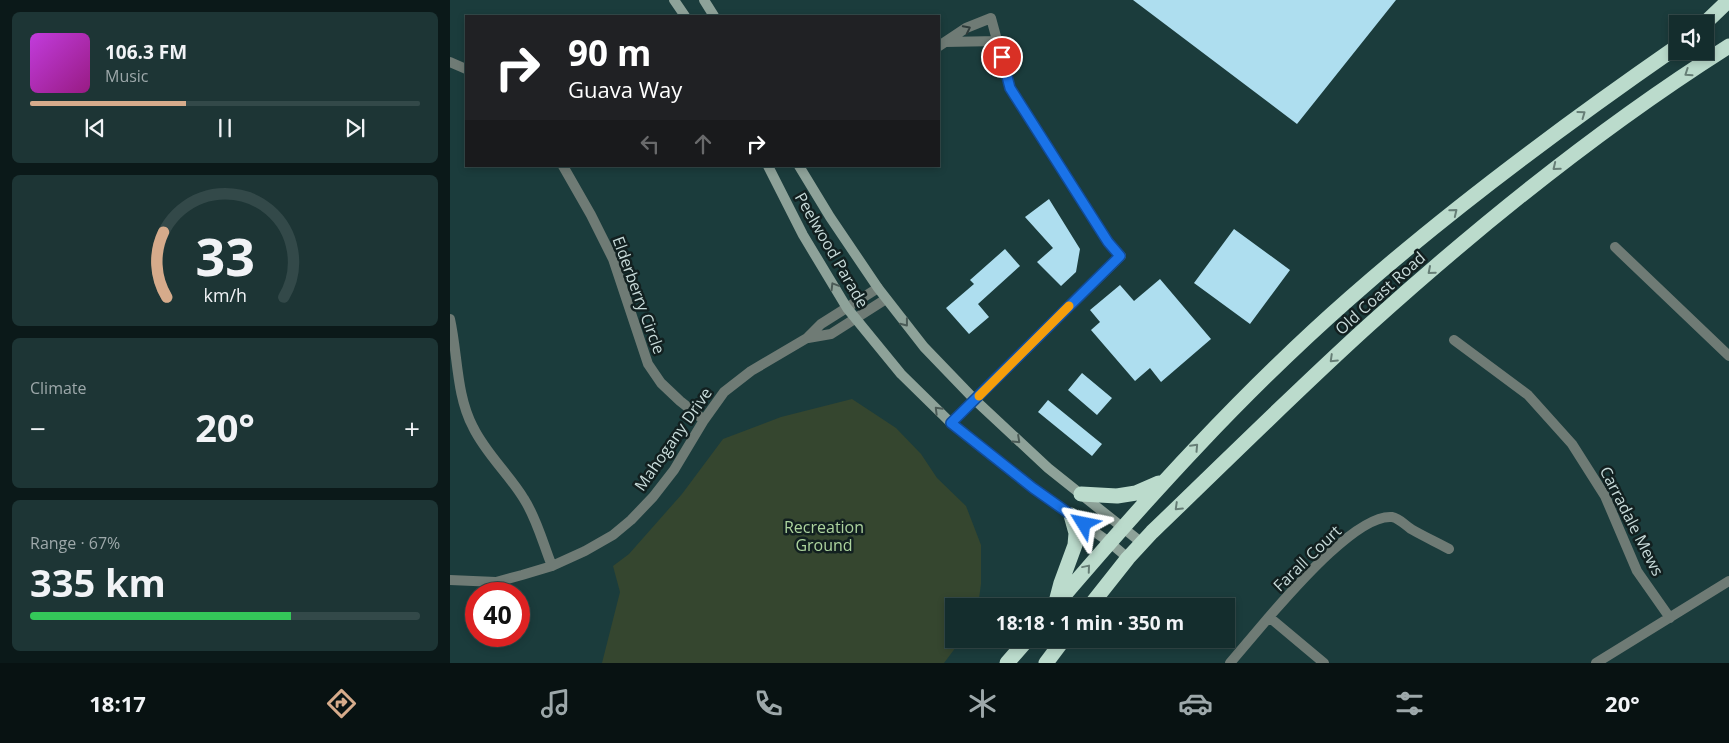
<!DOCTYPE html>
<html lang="en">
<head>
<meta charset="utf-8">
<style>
  :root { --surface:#142d2d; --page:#1d3535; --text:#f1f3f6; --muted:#9da8aa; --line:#334949; --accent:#d6ab8b }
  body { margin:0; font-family:"Open Sans",sans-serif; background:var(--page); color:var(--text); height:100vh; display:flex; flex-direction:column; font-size:19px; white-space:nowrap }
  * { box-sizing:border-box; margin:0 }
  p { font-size:16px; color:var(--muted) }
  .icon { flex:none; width:28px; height:28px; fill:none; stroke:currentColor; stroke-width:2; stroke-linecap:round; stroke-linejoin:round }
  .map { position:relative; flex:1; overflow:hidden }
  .panel { display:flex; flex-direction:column; gap:12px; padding:12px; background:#0b1919; width:450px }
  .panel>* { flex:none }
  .top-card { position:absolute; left:15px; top:15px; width:475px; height:152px; border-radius:0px; box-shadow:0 2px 8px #0003,0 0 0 1px var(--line); background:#202124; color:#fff; overflow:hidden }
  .controls { position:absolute; left:1219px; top:15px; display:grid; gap:10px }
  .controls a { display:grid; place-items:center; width:45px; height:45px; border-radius:0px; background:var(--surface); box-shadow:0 2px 8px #0003,0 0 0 1px var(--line); font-size:25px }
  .speed { position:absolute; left:15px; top:582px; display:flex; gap:10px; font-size:25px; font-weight:700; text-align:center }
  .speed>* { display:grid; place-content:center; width:65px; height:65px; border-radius:50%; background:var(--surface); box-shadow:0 2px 8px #0003,0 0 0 1px var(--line); line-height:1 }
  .speed .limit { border:8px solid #d22; background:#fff; color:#111 }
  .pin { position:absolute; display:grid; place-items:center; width:42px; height:42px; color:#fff; margin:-21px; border:2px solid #fff; border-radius:50%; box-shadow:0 1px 5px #0007 }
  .me { position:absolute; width:55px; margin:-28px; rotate:305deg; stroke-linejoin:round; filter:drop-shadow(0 0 4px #0008) }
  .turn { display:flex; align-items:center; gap:18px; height:105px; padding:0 20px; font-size:22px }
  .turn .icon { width:65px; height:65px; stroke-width:2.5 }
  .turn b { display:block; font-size:35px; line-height:42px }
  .lanes { display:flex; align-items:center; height:48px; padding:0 20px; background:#0003; justify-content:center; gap:25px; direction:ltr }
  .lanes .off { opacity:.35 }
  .big { font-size:38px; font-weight:700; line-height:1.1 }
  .panel .card { flex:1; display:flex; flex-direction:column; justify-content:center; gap:8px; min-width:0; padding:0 18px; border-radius:8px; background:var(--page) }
  .panel .dial { align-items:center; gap:0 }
  .dial svg { height:130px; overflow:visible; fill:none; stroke:var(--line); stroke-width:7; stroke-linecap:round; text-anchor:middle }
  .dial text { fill:var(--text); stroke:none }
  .song { display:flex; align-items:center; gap:15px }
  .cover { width:60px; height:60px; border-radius:8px; background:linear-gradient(135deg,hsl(290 70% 55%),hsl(310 70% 35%)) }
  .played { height:5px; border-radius:2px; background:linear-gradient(90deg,var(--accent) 40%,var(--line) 40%) }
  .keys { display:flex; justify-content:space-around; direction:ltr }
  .heat { display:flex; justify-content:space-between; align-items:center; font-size:28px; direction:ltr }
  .charge { height:8px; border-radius:4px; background:linear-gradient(90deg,#34c759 67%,var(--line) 0) }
  .trip { position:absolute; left:495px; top:598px; width:290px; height:50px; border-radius:0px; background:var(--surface); box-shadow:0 2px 8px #0003,0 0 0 1px var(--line); font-weight:700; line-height:50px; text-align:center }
  .menu { display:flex; height:80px; justify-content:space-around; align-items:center; background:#081212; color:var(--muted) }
  .menu .icon { width:35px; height:35px }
  .menu .active { color:var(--accent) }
  .menu b { font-size:22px; color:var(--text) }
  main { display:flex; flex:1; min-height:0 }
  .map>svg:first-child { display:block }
  .green { fill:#35462f }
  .building { fill:#aedeef }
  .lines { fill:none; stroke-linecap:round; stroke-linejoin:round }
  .street { stroke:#6f7b75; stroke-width:10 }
  .secondary { stroke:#8ea299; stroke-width:10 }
  .highway { stroke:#bbdbcc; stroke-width:15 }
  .oneway { stroke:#2e3b3a }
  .oneway2 { stroke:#667e76 }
  .oneway3 { stroke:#4a5a56 }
  .route-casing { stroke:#114b97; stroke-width:12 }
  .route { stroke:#1a73e8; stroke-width:9 }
  .slow { stroke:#f59e0b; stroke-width:9 }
  .labels { text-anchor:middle; stroke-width:5; stroke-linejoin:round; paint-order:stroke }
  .street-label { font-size:16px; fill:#c8dbda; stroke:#122020 }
  .park-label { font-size:16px; fill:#add49e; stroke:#122020 }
</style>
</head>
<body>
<main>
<section class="panel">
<div class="card">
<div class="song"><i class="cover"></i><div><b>106.3 FM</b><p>Music</p></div></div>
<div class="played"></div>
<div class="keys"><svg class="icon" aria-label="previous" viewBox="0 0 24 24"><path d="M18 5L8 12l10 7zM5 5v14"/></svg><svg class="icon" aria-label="pause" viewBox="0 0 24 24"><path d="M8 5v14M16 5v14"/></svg><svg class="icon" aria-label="next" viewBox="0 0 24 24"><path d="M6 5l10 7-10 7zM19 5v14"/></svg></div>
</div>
<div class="card dial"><svg viewBox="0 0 100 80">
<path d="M14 69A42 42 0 1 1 86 69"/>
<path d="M14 69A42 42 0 0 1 12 29" stroke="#d6ab8b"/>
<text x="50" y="56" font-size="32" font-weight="700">33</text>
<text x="50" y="72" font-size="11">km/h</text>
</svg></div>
<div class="card"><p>Climate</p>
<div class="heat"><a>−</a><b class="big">20°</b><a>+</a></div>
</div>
<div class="card"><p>Range · 67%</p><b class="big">335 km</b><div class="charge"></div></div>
</section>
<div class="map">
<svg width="1279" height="663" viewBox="0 0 1279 663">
  <rect width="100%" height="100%" fill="#1b3c3c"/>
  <!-- green -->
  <path class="green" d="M402 399 446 428 471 454 487 478 516 506 531 545V584L528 606H504V639H512L494 663H152L170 592 163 566 179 554 232 494 273 439 331 417Z"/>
  <!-- building -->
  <path class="building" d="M683 0H946L847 124Z
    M599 199 630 249 626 272 611 286 587 262 603 248 575 217Z
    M784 229 840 270 800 324 744 283Z
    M555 249 570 266 528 304 539 317 519 334 496 308 524 284 520 280Z
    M710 279 761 339 711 382 700 368 685 381 641 330 650 322 640 310 670 285 684 301Z
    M632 373 662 398 647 415 618 390Z
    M598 400 652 444 642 456 588 412Z"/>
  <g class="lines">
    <!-- street -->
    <path class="street" d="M495 42 548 41
      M489 46 516 28 541 18 560 88 658 242 671 256 501 423
      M0 62 16 69
      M113 166 141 215 163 259 198 364 211 383 230 401 254 420
      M1165 247 1279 356
      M0 319C8 355 6 395 23 427 36 454 59 474 74 499 87 519 93 544 102 566
      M358 338 381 334 436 299
      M1004 340 1078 395 1122 444 1155 496 1187 571 1220 618
      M0 580 46 582 72 575 102 566 135 551 163 535 181 520 203 497 224 470 254 420 274 392 301 371 357 338 371 324 428 288
      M819 617C841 592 907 514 942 517 949 518 955 525 961 529 973 536 986 542 999 549
      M780 663 819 617 874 663
      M1146 663 1279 581"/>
    <!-- secondary -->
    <path class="secondary" d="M224 0 235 16
      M254 0 264 16
      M318 166 353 235 397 308 451 374 501 423 583 488 659 542 678 558
      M349 166 380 217 428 288 474 347 525 400 598 468 692 543"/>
    <!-- highway -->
    <path class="highway" d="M1254 24 1279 0
      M631 494 667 496 686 493 709 483
      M606 602 611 583 625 545 626 533 621 515
      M605 606C697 498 793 392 900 298 1003 207 1114 125 1228 46
      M640 606 678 558 702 532C774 463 845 392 919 325 1032 223 1151 127 1279 46
      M557 663 578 639
      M596 663 614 639"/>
  </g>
  <!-- one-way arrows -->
  <defs><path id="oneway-chevron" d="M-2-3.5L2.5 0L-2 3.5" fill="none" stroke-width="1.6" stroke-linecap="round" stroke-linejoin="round" transform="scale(1.25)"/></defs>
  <use class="oneway" href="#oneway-chevron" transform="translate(517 29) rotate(-27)"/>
  <g class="oneway2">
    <use href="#oneway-chevron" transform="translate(1238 73) rotate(146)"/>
    <use href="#oneway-chevron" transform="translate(1132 114) rotate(-36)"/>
    <use href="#oneway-chevron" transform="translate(1106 167) rotate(141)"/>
    <use href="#oneway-chevron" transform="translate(1004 212) rotate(-39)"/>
    <use href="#oneway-chevron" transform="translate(981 271) rotate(139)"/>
    <use href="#oneway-chevron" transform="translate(883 359) rotate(136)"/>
    <use href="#oneway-chevron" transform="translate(745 447) rotate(-47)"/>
    <use href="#oneway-chevron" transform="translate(728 507) rotate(136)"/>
    <use href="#oneway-chevron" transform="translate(637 568) rotate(-50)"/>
  </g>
  <g class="oneway3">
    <use href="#oneway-chevron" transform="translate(384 286) rotate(-121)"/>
    <use href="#oneway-chevron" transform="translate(455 323) rotate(52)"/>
    <use href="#oneway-chevron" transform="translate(488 410) rotate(-135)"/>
    <use href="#oneway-chevron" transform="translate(567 440) rotate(43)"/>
  </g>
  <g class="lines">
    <defs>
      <path id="route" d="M552 57 560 88 658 242 670 256 501 423 583 488 634 524"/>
    </defs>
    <!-- route casing -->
    <use href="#route" class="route-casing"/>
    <!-- route -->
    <use href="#route" class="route"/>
    <!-- slow -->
    <path class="slow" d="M529 396 619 306"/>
  </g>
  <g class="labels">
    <!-- street labels -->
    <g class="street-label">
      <text transform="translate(382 250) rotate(60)" y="6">Peelwood Parade</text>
      <text transform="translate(930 293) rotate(-42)" y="6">Old Coast Road</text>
      <text transform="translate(189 295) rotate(70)" y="6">Elderberry Circle</text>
      <text transform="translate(223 439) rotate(-55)" y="6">Mahogany Drive</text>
      <text transform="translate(1182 521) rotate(63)" y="6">Carradale Mews</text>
      <text transform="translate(857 558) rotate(-44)" y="6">Farall Court</text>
    </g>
    <!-- park labels -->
    <g class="park-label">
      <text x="374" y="533">Recreation<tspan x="374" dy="18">Ground</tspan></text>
    </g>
  </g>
</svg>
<div class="controls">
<a><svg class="icon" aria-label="sound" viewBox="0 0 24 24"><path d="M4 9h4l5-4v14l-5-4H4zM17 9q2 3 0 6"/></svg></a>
</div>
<div class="speed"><div class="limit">40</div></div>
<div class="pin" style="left:552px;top:57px;background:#d93025"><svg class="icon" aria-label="arrive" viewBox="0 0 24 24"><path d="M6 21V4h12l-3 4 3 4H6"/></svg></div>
<svg class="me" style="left:634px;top:524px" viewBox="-20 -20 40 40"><path d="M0-17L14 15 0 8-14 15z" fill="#1a73e8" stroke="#fff" stroke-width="4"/></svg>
<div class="trip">18:18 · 1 min · 350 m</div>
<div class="top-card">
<div class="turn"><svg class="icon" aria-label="right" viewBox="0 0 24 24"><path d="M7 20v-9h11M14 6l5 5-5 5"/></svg><div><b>90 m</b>Guava Way</div></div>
<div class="lanes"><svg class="icon off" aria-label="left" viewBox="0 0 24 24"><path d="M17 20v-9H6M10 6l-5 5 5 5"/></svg><svg class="icon off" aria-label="ahead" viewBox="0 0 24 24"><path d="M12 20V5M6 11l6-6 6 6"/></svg><svg class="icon" aria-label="right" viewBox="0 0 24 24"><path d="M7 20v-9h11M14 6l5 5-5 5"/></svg></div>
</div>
</div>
</main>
<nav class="menu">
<b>18:17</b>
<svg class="icon active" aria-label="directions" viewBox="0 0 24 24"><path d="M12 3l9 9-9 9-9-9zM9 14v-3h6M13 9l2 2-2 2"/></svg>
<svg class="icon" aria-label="music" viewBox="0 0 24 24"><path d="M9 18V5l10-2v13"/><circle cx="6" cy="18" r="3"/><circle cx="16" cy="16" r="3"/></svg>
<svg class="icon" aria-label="phone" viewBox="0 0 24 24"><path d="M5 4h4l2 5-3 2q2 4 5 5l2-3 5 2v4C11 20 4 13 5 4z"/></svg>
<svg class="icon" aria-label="climate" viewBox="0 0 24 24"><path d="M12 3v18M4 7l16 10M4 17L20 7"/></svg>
<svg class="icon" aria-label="car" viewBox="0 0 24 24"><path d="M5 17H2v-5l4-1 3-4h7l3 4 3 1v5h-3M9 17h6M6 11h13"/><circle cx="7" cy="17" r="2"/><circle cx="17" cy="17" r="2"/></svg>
<svg class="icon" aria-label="filters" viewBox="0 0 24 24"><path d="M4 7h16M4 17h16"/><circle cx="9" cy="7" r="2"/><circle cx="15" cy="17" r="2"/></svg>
<b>20°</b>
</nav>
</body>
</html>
